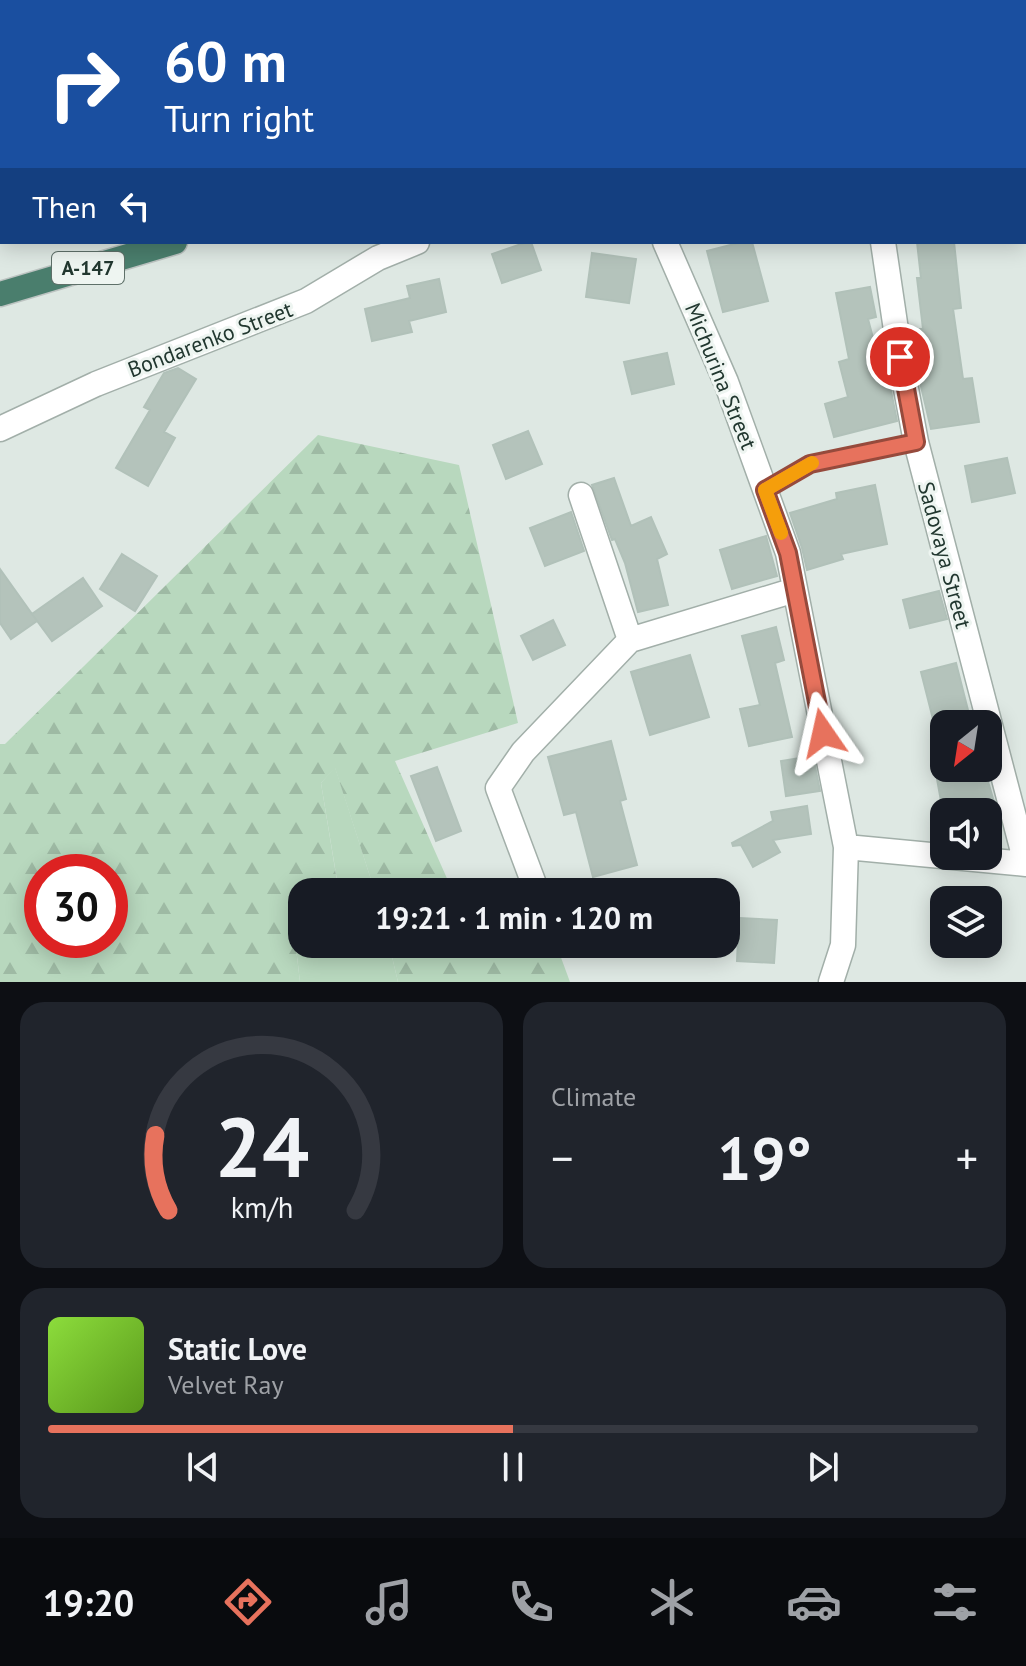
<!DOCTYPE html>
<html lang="en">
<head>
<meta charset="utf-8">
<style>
  :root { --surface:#171b24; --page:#20242c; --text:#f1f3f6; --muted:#9ea1a6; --line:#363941; --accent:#e7725d }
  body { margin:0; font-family:"PT Sans",sans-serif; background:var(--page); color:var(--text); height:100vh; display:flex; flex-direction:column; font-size:30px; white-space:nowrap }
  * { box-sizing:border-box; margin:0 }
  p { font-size:26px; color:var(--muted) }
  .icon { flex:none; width:44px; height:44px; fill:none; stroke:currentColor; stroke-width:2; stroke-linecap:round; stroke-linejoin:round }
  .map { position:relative; height:982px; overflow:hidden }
  .drawer { display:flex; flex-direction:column; gap:20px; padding:20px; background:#0d0f14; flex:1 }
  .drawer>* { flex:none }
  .top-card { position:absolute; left:0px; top:0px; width:1026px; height:244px; box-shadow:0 4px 20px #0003; background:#1a4fa0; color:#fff; overflow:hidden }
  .needle { width:52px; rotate:210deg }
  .fabs { position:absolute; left:930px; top:710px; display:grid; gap:16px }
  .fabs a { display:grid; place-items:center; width:72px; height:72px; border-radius:16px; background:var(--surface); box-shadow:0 4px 20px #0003; font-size:40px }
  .speed { position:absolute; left:24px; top:854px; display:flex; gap:16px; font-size:40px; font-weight:700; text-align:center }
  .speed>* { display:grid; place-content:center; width:104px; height:104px; border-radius:50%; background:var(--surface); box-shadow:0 4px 20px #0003; line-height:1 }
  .speed .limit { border:12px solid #d22; background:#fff; color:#111 }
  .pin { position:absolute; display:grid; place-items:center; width:68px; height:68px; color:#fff; margin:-34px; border:4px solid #fff; border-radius:50%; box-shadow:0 2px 8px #0007 }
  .me { position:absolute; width:88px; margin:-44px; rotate:349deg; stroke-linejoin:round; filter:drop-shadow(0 0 6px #0008) }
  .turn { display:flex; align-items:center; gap:28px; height:168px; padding:0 32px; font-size:36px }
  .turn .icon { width:104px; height:104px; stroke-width:2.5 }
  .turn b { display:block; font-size:56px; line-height:68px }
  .then { display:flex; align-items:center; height:76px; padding:0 32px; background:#0003; gap:16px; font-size:30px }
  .big { font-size:60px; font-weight:700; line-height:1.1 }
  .drawer .widget { flex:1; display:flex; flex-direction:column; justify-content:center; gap:12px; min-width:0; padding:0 28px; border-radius:24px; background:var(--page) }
  .drawer .dial { align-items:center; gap:0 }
  .dial svg { height:208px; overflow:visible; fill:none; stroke:var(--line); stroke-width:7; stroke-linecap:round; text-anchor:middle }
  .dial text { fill:var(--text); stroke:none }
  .song { display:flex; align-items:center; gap:24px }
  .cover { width:96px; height:96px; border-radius:12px; background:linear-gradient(135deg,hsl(90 70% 55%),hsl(90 70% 35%)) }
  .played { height:8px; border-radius:4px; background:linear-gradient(90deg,var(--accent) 50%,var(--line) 50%) }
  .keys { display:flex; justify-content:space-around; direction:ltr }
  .heat { display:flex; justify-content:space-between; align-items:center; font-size:44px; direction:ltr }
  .drawer .tiles { flex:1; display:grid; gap:20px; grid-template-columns:1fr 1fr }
  .widget:last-child { grid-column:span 2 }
  .trip { position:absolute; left:288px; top:878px; width:452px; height:80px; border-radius:24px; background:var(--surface); box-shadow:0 4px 20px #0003; font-weight:700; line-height:80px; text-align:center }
  .tab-bar { display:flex; height:128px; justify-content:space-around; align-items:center; background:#090b0e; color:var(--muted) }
  .tab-bar .icon { width:56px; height:56px }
  .tab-bar .active { color:var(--accent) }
  .tab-bar b { font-size:36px; color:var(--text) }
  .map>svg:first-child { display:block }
  .green { fill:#b8d8be }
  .forest { fill:url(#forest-firs); fill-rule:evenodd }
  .building { fill:#b4c3bb; stroke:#b1c1b9; stroke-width:2 }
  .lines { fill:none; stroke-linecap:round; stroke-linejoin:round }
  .service-casing { stroke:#a2afa9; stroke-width:15 }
  .minor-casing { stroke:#a2afa9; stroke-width:27 }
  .trunk-casing { stroke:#bcc3c1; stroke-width:27 }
  .service { stroke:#fff; stroke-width:12 }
  .minor { stroke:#fff; stroke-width:24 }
  .trunk { stroke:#4a7e6d; stroke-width:24 }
  .route-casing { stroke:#964a3c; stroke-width:20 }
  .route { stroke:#e7725d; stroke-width:14 }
  .slow { stroke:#f59e0b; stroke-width:14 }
  .labels { text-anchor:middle; stroke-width:6; stroke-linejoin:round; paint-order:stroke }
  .shield { fill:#eef5f1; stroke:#5e7069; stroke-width:2 }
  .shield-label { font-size:20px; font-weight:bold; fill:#21372f }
  .street-label { font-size:22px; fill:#21372f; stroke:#eef5f1 }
</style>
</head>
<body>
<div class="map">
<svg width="1026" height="982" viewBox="0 0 1026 982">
  <defs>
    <pattern id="forest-firs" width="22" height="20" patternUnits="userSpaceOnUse" patternTransform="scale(2)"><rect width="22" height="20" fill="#b8d8be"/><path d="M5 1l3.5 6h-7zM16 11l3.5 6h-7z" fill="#9ebaa4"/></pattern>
  </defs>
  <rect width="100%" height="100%" fill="#dee8e3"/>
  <!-- green -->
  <path class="green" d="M335 767 375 892H327L337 880 321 783Z
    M302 921V944H389L398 982H300L294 930Z"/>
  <!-- forest -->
  <path class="forest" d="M318 435 459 465 518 723 395 761 453 892H375L335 768 321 783 337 881 327 892H302V921L294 931 300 982H0V744H5ZM42 872H110V940H42Z
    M389 944H556L570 982H398Z"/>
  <!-- building -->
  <path class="building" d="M527 242H531L541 270 502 283 492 254Z
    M742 242H752L768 301 723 312 707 251Z
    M917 242H954L961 308 953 309 963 379 972 378 979 422 931 429 919 378 927 375 920 329H923L917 278H921Z
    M592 253 636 259 629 303 586 297Z
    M439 279 446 312 409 321 412 332 372 341 365 309 410 298 407 286Z
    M870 287 876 317 868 319 886 387 890 386 897 421 834 437 825 404 848 397 839 362 849 359 836 293Z
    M667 353 674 384 632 394 624 362Z
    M178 368 196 379 164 432 175 438 148 486 116 468 150 410 144 407 164 373Z
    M528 431 542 464 506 479 493 445Z
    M1007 458 1015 493 972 502 965 466Z
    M614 478 631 526 651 517 667 554 657 559 668 605 638 612 625 563 615 539 612 540 592 485Z
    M875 485 887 544 841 554 843 559 807 570 802 548 790 513 837 499 836 493Z
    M571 512 584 551 545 566 530 528Z
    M766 536 777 576 732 589 720 550Z
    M122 554 157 576 135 611 100 589Z
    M0 569 37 621 11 639 0 623Z
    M83 578 102 606 52 641 32 614Z
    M939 591 947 619 910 628 903 600Z
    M553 620 565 645 533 660 521 636Z
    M776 627 784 660 775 663 792 737 749 746 740 709 760 705 742 636Z
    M690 655 709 717 650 735 631 672Z
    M956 663 969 714 934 723 921 672Z
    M611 741 626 799 620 801 637 865 593 877 576 812 564 815 548 757Z
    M813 756 820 791 786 796 781 761Z
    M437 767 461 831 436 841 411 776Z
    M935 768H984L997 812H943Z
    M807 806 811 834 773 840 780 852 753 867 741 845 733 846 732 843 773 821 771 812Z
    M739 918 777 920 774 963 737 961Z"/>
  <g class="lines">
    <defs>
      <path id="service" d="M765 490 810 464 916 442"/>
      <path id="minor" d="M846 0 847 2
        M117 2 120 0
        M0 84 2 83
        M665 242 726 382 788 553 846 847 843 945 831 982
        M883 242 900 357 916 442 1026 863
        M0 429 96 384 306 301 378 258 417 242
        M630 640 795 590
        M846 847 1026 864
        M537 892 498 788 523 752 630 640 581 495"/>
      <path id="trunk" d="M1024 64H1026
        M0 294 175 242"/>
    </defs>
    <!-- service casing -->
    <use href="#service" class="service-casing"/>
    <!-- minor casing -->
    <use href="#minor" class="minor-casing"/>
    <!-- trunk casing -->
    <use href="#trunk" class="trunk-casing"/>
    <!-- service -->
    <use href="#service" class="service"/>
    <!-- minor -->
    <use href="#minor" class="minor"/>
    <!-- trunk -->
    <use href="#trunk" class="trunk"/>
  </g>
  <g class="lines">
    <defs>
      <path id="route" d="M823 733 788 553 765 490 810 464 916 442 900 357"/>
    </defs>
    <!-- route casing -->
    <use href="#route" class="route-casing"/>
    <!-- route -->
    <use href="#route" class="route"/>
    <!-- slow -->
    <path class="slow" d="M781 533 765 490 812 463"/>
  </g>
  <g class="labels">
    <!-- shield labels -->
    <rect class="shield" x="52" y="252" width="72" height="32" rx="6"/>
    <g class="shield-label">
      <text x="88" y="275">А-147</text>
    </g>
    <!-- street labels -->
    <g class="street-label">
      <text transform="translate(210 339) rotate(-21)" y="8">Bondarenko Street</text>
      <text transform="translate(721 376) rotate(68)" y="8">Michurina Street</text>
      <text transform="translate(945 555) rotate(75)" y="8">Sadovaya Street</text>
    </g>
  </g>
</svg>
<div class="fabs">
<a><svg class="needle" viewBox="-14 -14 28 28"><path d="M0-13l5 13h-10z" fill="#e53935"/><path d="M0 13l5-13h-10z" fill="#9ea1a6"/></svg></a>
<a><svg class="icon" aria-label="sound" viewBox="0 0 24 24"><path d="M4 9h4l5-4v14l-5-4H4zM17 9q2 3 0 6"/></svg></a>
<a><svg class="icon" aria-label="layers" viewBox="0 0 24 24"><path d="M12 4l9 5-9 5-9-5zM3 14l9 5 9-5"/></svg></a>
</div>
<div class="speed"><div class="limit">30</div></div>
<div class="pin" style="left:900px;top:357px;background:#d93025"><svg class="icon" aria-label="arrive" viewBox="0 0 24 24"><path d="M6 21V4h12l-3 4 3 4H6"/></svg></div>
<svg class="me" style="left:823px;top:733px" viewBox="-20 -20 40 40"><path d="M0-17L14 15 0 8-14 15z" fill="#e7725d" stroke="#fff" stroke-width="4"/></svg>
<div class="trip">19:21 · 1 min · 120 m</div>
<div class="top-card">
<div class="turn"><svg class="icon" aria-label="right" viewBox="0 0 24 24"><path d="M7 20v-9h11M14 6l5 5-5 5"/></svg><div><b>60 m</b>Turn right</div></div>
<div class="then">Then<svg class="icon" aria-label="left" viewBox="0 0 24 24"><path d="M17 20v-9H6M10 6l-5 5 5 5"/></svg></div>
</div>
</div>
<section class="drawer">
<div class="tiles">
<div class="widget dial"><svg viewBox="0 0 100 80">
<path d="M14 69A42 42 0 1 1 86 69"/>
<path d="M14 69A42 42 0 0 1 9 40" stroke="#e7725d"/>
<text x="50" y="56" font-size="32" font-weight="700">24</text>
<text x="50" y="72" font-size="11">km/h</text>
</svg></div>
<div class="widget"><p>Climate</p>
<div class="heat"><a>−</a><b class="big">19°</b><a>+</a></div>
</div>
<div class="widget">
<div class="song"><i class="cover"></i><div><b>Static Love</b><p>Velvet Ray</p></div></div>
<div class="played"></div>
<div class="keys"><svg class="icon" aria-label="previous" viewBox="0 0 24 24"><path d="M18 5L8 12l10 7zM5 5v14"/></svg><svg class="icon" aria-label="pause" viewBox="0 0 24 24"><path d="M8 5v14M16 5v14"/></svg><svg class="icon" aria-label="next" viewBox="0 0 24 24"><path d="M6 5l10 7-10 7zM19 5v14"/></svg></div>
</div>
</div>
</section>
<nav class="tab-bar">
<b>19:20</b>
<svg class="icon active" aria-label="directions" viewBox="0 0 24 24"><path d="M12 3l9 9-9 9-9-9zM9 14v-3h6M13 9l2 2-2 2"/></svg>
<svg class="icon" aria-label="music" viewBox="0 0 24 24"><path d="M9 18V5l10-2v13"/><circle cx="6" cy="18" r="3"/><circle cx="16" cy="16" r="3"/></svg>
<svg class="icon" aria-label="phone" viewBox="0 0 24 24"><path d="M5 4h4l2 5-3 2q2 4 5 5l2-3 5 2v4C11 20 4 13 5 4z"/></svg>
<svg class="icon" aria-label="climate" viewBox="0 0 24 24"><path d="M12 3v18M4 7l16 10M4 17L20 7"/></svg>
<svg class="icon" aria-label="car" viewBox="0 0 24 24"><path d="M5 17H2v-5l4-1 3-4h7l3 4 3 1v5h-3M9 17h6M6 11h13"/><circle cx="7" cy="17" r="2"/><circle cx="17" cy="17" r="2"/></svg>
<svg class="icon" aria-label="filters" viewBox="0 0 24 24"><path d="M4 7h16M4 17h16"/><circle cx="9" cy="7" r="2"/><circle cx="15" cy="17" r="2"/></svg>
</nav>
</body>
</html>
